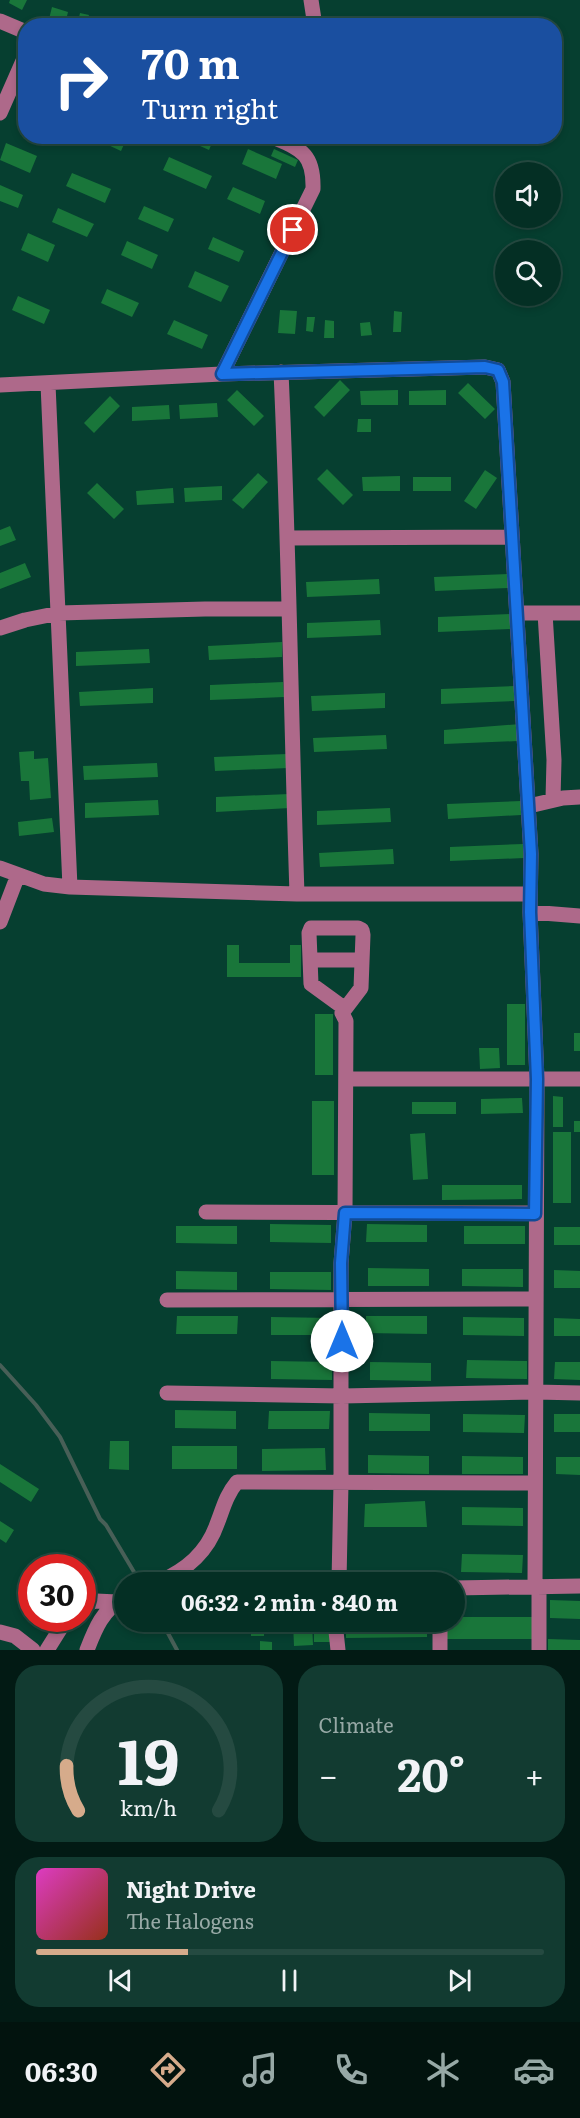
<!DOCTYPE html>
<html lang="en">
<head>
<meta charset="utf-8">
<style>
  :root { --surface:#042f24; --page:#123b31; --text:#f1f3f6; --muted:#97a9a6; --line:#254a41; --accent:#d6ab8b }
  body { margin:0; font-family:Literata,serif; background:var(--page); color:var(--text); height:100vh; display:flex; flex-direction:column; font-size:22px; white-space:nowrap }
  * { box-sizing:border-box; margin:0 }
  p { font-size:20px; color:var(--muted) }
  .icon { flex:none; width:33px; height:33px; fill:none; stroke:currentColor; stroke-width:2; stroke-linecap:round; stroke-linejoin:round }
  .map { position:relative; height:1650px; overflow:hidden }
  .sheet { display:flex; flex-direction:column; gap:15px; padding:15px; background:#021a14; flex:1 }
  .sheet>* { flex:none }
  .banner { position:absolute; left:18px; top:18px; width:544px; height:126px; border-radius:24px; box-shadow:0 3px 9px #0003,0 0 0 2px var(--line); background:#1a4fa0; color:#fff; overflow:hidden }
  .buttons { position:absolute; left:495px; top:162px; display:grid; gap:12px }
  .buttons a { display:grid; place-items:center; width:66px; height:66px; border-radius:50%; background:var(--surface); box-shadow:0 3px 9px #0003,0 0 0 2px var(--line); font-size:30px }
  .speed { position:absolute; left:18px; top:1554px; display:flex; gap:12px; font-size:30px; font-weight:700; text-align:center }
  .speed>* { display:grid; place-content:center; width:78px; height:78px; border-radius:50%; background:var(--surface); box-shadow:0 3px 9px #0003,0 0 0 2px var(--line); line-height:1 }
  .speed .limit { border:9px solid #d22; background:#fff; color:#111 }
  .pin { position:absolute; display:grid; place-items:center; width:51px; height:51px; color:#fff; margin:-26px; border:3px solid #fff; border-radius:50%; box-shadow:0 2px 6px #0007 }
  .me { position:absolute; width:66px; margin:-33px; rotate:0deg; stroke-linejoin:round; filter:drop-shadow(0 0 4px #0008) }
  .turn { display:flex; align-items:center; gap:21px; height:126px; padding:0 24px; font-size:27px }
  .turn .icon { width:78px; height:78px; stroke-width:2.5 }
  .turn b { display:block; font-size:42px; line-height:51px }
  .big { font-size:45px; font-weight:700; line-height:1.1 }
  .sheet .card { flex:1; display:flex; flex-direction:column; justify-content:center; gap:9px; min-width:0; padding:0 21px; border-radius:24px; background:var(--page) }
  .sheet .dial { align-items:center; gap:0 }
  .dial svg { height:156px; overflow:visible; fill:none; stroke:var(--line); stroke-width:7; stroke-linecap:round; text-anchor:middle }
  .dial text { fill:var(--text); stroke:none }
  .song { display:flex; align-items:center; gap:18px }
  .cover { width:72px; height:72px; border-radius:9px; background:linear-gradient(135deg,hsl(310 70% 55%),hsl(10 70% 35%)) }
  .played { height:6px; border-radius:3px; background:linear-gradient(90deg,var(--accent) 30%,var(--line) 30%) }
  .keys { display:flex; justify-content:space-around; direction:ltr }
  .heat { display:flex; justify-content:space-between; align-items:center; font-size:33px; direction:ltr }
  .sheet .tiles { flex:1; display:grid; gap:15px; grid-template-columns:1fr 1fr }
  .card:last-child { grid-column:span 2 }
  .trip { position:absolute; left:114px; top:1572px; width:351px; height:60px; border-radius:30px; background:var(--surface); box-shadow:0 3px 9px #0003,0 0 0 2px var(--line); font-weight:700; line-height:60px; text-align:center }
  .tabs { display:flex; height:96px; justify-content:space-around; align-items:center; background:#02130e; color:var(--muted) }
  .tabs .icon { width:42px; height:42px }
  .tabs .current { color:var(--accent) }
  .tabs b { font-size:27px; color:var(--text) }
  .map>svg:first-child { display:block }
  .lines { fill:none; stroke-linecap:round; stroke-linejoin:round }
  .stream { stroke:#485f57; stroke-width:4 }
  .building { fill:#19763a }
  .minor { stroke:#ae698a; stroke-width:15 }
  .route-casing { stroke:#114b97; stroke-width:15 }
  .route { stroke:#1a73e8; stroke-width:10 }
</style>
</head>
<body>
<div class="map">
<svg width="580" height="1650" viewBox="0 0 580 1650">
  <rect width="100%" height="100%" fill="#063f30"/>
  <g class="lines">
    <!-- stream -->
    <path class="stream" d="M0 1365 36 1405 60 1437 100 1519 106 1525 140 1582
      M162 1622 177 1650"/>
  </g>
  <!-- building -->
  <path class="building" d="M10 0H27L22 10 9 3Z
    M52 7 68 12 65 24 49 19Z
    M80 13 89 15 86 26H77Z
    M243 18 253 22 251 26H239Z
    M89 136H119L126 140 121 151Z
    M178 136H215L209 150Z
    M6 143 37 156 30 173 0 160Z
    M248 149 282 164 276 179 242 164Z
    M274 149 298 160 295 167 271 156Z
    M169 157 212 176 206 189 163 170Z
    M72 173 111 189 105 203 66 186Z
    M0 185 23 195 18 208 0 201Z
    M233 187 265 201 260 214 227 199Z
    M144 206 174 219 168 232 138 219Z
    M58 208 94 224 87 237 52 222Z
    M28 233 55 245 48 262 21 250Z
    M213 237 244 251 239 262 208 249Z
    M127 241 158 255 152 269 121 255Z
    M195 271 229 286 221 302 188 287Z
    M107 289 139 303 132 317 101 303Z
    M18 296 50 310 44 324 12 310Z
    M280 310 297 311 295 334 278 333Z
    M394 311 402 312 401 332H393Z
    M307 317H315L313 332 306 331Z
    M174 320 208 335 202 349 167 334Z
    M325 320 334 321V338H324Z
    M370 322 372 335 361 336 360 323Z
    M340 380 350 390 324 417 314 407Z
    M468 383 495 409 485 419 458 393Z
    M237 390 264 416 254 426 227 400Z
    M398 390V405H361L360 391Z
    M446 390V405H409V391Z
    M110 396 120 406 94 433 84 423Z
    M217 403 218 417 180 419 179 405Z
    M169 405 170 419 132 421V407Z
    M358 419H371V432H357Z
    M327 469 353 495 343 505 317 479Z
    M485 470 497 478 476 509 464 501Z
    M258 473 268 482 243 509 232 500Z
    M400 476V491H363L362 477Z
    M413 477H451V491H413Z
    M97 483 124 509 114 519 87 493Z
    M222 486V500L185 502 184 488Z
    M173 488 174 503 137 505 136 491Z
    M10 526 16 540 0 546V530Z
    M25 563 31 577 0 589V573Z
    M508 574V588L435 591 434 577Z
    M379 579 380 594 307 597 306 582Z
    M511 614 512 629 438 632V617Z
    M380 620 381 635 307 638V623Z
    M282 642V657L209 660 208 646Z
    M149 649 150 663 76 666V652Z
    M283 682 284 697 210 700V685Z
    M514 686 515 701 441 704V689Z
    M153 688V703L80 706 79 692Z
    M385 693V708L312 711 311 696Z
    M521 724 518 741 444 744V730Z
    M386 735 387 749 314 752 313 738Z
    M34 751V759L48 758 51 798 30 800 29 781H21L19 752Z
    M287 754 288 768 215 771 214 757Z
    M157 763 158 777 84 780 83 766Z
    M289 794 290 808 216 812V797Z
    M158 800 159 815 85 818V803Z
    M521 801V815L448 819 447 804Z
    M390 808 391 822 317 825V811Z
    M52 818 54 832 19 836 18 822Z
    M523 844 524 858 450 861V847Z
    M393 849 394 864 320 867 319 853Z
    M227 945H239V963H290V945H301V977H227Z
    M507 1004H525V1065H507Z
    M315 1014H333V1075H315Z
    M574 1033H580V1051H574Z
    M479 1048H499L500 1068 480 1069Z
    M553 1096 563 1097V1127H553Z
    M522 1098 523 1113 481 1114V1099Z
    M312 1101H334V1175H312Z
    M412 1102H456V1114H412Z
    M574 1121H580V1132H574Z
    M553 1132H571V1203H553Z
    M425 1133 428 1179 413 1180 410 1134Z
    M442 1185H522V1199L442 1200Z
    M270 1224 331 1225V1243L270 1242Z
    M367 1224 427 1225V1242H366Z
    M176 1226H237V1244L176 1243Z
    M464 1226H525V1244H464Z
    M554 1227H580V1245H554Z
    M368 1268 429 1269V1286H368Z
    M462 1269H523V1287L462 1286Z
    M554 1270 580 1271V1288H554Z
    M176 1271 237 1272V1290L176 1289Z
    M270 1272H331V1290L270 1289Z
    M177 1316H238L237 1334H176Z
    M366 1316H427V1334L366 1333Z
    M271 1317 332 1318V1335H271Z
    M463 1317 524 1318V1336L463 1335Z
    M554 1318 580 1319V1336H554Z
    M467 1360 527 1361V1379L466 1378Z
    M271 1361 332 1362V1380L271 1379Z
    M370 1362 431 1363V1381L370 1380Z
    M555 1362H580V1380L554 1379Z
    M175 1410 236 1411V1429L175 1428Z
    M269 1411H330L329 1429H268Z
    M369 1413 430 1414V1431H369Z
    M463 1414 525 1415 524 1433 463 1432Z
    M554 1414H580V1432H554Z
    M110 1441H129V1470L109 1469Z
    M172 1446H237V1469H172Z
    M325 1448 326 1470 262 1471V1449Z
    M368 1455 429 1456V1474L368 1473Z
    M462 1456 523 1457V1474H462Z
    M556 1457H580V1475L556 1474Z
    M0 1464 39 1489 31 1502 0 1482Z
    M425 1501 427 1527H364L365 1504Z
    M462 1507 523 1508V1526L462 1525Z
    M0 1521 14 1530 6 1543 0 1539Z
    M462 1554 523 1555 522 1573 461 1572Z
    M550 1600 580 1601V1619L550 1618Z
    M454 1617H532V1639H447V1622H454Z
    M251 1622H264V1636H251Z
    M293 1622H312L313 1645 294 1646Z
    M346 1622H427V1637L346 1638Z
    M314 1627H333L334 1642H314Z
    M548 1639 580 1640V1650H548Z
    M260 1641 272 1642V1650H260Z"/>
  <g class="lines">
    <!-- minor -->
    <path class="minor" d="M311 0 315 26
      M0 21 26 32
      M0 113 26 54
      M281 372C289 546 291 720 297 894
      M222 374 313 189C314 152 300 149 270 136
      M48 384 70 887
      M0 385 222 374 485 367 498 370 503 382 531 854 530 912 537 1079 535 1586
      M288 538 512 537
      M517 613H580
      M545 613 554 760 553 799
      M0 628 25 620 59 613 205 609H288
      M529 806 563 798 580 797
      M0 868 44 884 70 887 297 894H530
      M530 912 580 916
      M0 922 18 875
      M310 960H362
      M346 1079H580
      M206 1212 535 1213
      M167 1300 536 1299
      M167 1393 342 1396 536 1392 580 1393
      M159 1582C186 1570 207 1553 217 1524 223 1509 226 1495 237 1482L535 1483
      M339 1582 341 1483V1263L345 1213 346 1021 342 1013 361 988 363 935 362 930 358 928H311L309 933 311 984 344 1008
      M539 1586V1650
      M454 1588 580 1586
      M82 1605 96 1601 117 1602
      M335 1622 338 1650
      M0 1632 15 1636 33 1650
      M47 1650 67 1618
      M87 1650C95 1629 103 1609 124 1598
      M440 1650V1622"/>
  </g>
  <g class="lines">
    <defs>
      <path id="route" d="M293 230 222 374 485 367 498 370 503 382 531 854 530 912 537 1079 535 1214 345 1213 341 1263 342 1341"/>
    </defs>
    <!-- route casing -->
    <use href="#route" class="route-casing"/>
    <!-- route -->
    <use href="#route" class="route"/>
  </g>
</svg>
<div class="buttons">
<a><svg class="icon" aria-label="sound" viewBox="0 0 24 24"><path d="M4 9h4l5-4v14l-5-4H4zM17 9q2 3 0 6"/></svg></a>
<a><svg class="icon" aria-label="search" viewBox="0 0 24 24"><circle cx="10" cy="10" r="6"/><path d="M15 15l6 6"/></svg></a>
</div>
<div class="speed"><div class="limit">30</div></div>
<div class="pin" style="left:293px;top:230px;background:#d93025"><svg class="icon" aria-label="arrive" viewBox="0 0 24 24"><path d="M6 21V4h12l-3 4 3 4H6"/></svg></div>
<svg class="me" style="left:342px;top:1341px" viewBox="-20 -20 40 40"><circle r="19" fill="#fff"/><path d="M0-13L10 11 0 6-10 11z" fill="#1a73e8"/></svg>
<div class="trip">06:32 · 2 min · 840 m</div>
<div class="banner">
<div class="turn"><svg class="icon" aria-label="right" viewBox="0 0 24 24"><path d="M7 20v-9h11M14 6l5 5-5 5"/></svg><div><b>70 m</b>Turn right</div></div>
</div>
</div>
<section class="sheet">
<div class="tiles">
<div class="card dial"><svg viewBox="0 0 100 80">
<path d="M14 69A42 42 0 1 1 86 69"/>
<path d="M14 69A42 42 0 0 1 8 46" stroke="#d6ab8b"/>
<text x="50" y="56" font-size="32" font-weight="700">19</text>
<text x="50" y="72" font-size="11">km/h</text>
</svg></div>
<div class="card"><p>Climate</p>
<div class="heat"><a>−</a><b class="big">20°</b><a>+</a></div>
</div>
<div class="card">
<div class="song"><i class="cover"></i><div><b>Night Drive</b><p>The Halogens</p></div></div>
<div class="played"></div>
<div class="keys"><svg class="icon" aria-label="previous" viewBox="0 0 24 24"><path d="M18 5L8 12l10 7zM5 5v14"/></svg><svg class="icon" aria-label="pause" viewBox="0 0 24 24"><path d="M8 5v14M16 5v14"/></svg><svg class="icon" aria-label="next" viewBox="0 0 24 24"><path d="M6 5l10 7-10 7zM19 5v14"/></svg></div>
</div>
</div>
</section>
<nav class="tabs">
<b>06:30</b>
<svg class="icon current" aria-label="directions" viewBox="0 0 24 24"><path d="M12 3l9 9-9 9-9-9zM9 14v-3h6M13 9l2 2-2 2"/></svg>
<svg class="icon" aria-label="music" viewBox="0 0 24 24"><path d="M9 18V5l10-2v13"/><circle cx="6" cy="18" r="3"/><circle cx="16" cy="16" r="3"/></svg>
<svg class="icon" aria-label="phone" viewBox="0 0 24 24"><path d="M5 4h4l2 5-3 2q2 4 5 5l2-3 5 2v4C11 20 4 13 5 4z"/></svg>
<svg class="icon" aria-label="climate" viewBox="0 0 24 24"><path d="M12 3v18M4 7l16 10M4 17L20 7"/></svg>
<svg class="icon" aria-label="car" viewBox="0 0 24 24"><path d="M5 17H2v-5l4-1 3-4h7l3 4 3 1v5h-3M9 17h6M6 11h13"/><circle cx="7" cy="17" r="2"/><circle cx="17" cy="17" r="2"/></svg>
</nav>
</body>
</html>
